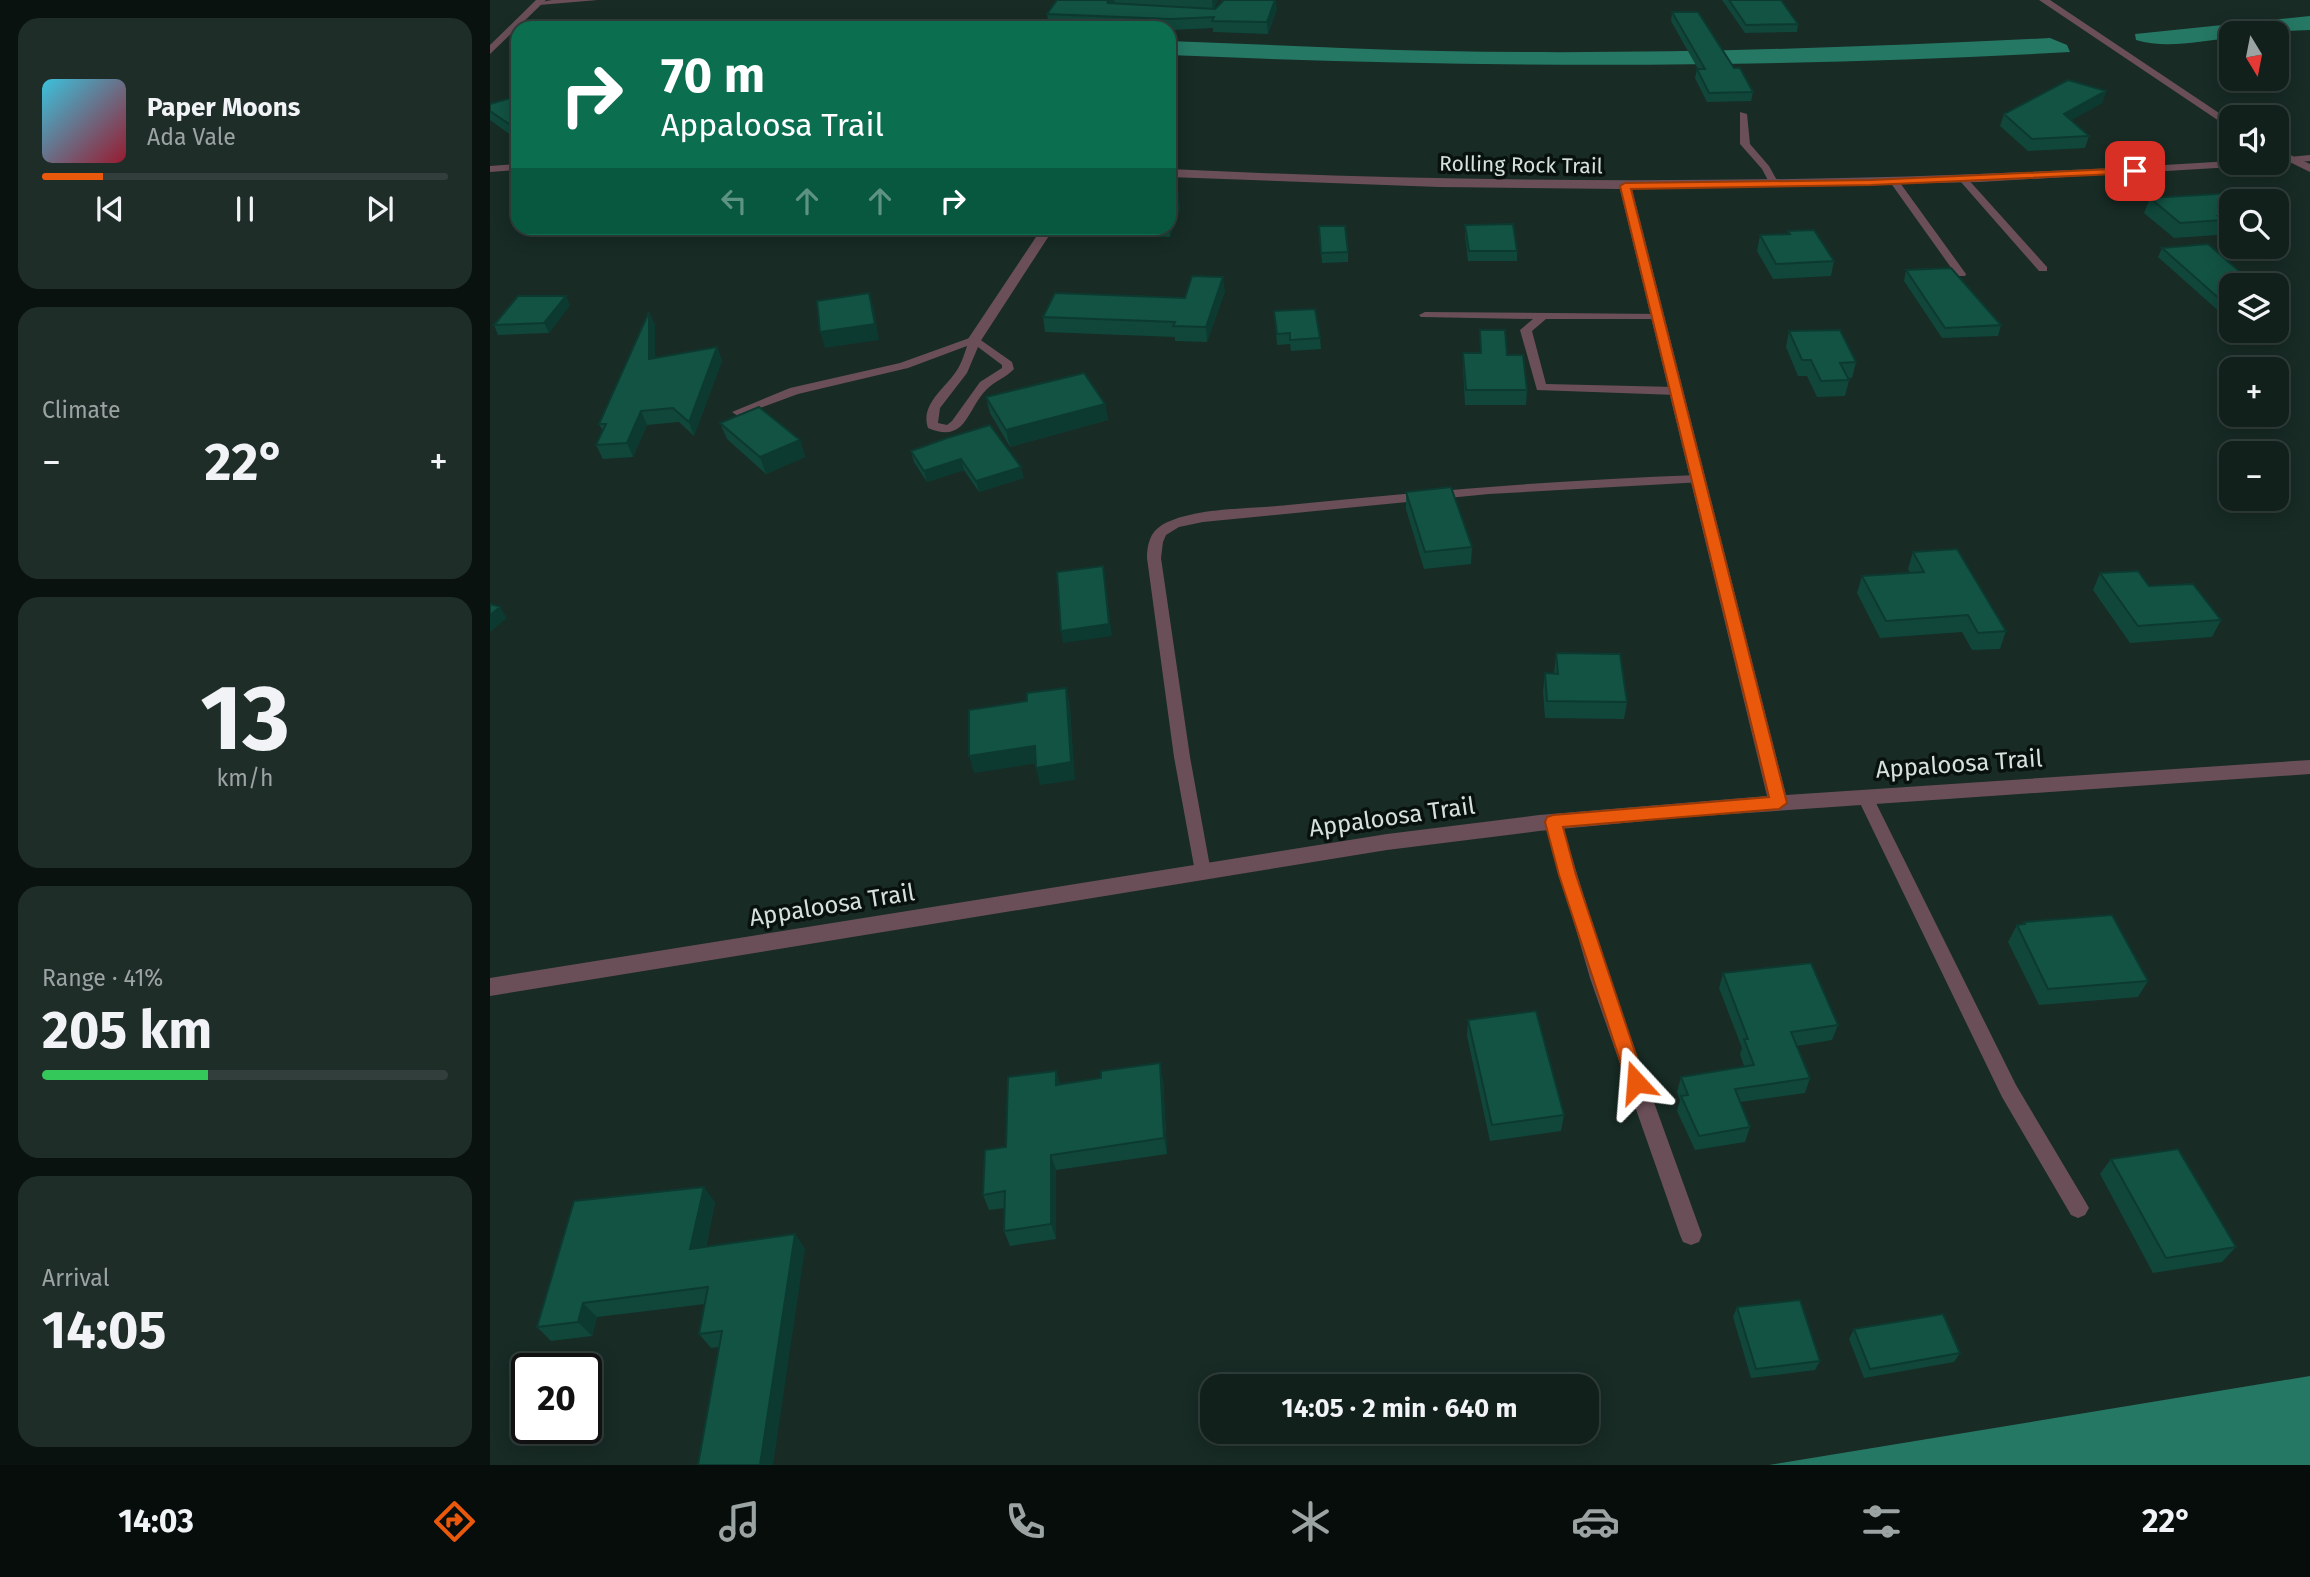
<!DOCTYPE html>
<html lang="en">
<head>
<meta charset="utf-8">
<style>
  :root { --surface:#12201c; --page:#1f2d29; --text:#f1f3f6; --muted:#9ca3a3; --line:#313e3b; --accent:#ea580c }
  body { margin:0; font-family:"Fira Sans",sans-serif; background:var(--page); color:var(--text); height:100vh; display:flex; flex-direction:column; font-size:26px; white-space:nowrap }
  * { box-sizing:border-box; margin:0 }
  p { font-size:23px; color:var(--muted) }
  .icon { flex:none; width:38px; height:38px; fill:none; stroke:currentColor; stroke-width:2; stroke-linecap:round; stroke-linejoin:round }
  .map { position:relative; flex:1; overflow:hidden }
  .side { display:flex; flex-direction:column; gap:18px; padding:18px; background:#0a120f; width:490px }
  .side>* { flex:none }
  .top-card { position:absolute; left:21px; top:21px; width:665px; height:214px; border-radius:21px; box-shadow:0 4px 18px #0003,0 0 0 2px var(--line); background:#0b6e4f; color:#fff; overflow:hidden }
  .needle { width:46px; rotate:170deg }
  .fabs { position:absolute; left:1729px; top:21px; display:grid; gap:14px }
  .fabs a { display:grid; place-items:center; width:70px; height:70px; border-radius:14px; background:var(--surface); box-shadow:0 4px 18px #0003,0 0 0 2px var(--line); font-size:35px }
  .speed { position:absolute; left:21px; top:1353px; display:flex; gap:14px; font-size:35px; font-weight:700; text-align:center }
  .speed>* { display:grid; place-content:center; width:91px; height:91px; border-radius:50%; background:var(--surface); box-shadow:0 4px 18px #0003,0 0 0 2px var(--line); line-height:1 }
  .speed .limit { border:4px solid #111; border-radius:10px; background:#fff; color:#111 }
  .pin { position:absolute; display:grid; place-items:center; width:60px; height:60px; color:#fff; margin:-30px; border-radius:14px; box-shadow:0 4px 10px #0006 }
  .me { position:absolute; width:77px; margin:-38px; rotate:341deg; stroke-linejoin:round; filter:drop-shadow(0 0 5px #0008) }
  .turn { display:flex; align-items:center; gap:24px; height:147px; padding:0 35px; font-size:32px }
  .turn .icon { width:91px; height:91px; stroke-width:2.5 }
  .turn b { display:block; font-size:49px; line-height:60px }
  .lanes { display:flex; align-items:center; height:66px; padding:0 35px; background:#0003; justify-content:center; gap:35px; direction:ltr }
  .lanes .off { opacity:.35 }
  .big { font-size:52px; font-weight:700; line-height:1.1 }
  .side .tile { flex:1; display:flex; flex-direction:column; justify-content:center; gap:10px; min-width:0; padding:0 24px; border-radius:21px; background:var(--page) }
  .side .dial { align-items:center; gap:0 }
  .dial b { font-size:91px; line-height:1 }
  .song { display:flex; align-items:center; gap:21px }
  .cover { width:84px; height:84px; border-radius:10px; background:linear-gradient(135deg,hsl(190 70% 55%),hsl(350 70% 35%)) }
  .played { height:7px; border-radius:4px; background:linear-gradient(90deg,var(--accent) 15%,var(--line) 15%) }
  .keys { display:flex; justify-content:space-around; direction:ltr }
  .heat { display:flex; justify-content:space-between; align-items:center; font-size:38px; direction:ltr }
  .charge { height:10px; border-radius:5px; background:linear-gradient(90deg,#34c759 41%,var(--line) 0) }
  .trip { position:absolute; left:710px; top:1374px; width:399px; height:70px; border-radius:21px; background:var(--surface); box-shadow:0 4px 18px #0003,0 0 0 2px var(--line); font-weight:700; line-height:70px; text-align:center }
  .menu { display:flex; height:112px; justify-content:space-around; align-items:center; background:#070d0b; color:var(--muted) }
  .menu .icon { width:49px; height:49px }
  .menu .selected { color:var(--accent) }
  .menu b { font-size:32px; color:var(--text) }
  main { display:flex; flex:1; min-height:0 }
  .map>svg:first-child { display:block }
  .water { fill:#257864 }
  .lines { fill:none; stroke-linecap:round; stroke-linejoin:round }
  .service { fill:#6a4f58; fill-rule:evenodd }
  .minor { fill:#6a4f58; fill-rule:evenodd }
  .tertiary { fill:#6a4f58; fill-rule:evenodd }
  .wall { fill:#10473a }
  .shaded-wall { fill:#0d3a30 }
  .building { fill:#135344; stroke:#0d3a30; stroke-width:2 }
  .route { fill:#ea580c; stroke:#983908; stroke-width:2 }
  .labels { text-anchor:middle; stroke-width:7; stroke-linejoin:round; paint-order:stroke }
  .far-street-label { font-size:21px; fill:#d5e1dd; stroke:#09110f }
  .street-label { font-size:24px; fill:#d5e1dd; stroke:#09110f }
</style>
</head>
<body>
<main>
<section class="side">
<div class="tile">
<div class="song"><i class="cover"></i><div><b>Paper Moons</b><p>Ada Vale</p></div></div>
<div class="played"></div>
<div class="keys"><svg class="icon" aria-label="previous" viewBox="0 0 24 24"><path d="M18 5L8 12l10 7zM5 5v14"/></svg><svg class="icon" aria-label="pause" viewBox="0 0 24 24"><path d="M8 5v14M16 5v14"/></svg><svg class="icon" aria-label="next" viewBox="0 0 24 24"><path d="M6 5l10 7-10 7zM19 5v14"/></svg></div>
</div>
<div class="tile"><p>Climate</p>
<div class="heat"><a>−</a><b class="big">22°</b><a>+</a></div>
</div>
<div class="tile dial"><b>13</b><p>km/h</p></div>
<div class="tile"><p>Range · 41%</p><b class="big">205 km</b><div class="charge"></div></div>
<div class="tile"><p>Arrival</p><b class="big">14:05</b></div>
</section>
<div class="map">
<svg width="1820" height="1465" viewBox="0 0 1820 1465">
  <rect width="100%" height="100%" fill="#182b25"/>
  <!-- water -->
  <path class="water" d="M1820 16V30L1741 33V38C1711 41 1676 49 1646 40L1645 34Z
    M1560 38 1577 45 1580 52C1279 69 980 68 679 55V41C769 44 859 49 950 51 1153 55 1357 48 1560 38Z
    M1820 1376V1465H1279Z"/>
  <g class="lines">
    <!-- service -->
    <path class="service" d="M108 0 49 5 45 3 62 0Z
      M1250 112 1257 114 1260 144 1279 166 1289 184 1287 186H1281L1272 169 1250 144Z
      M1470 177H1476L1557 267V271H1549L1470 181Z
      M1402 180H1408L1476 274 1475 276H1467L1400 182Z
      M935 312 1172 314 1174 316 1168 319H1056L1042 331 1056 384 1186 387 1192 391 1186 395 1047 390 1030 330 1043 319 931 317 929 315Z
      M485 336 522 362 524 369C516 378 504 381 496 390 476 411 476 444 438 428 430 405 454 389 465 373 471 365 474 355 477 346L418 368 308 394 248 416 242 412 300 388 410 363ZM488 347 512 365V368L490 382 462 421 457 425 448 423 450 408 477 373Z
      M1208 475 1213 476V482L999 494 713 522 689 527 676 535 673 542 671 558 700 757 721 872 718 877H706L684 757 657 558C657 545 660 532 672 525 703 507 762 509 798 505 934 491 1071 480 1208 475Z
      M1375 791 1381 793 1383 797 1526 1085 1595 1201 1599 1208 1595 1215 1588 1218 1581 1215 1512 1097 1367 797 1369 793Z
      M1063 816 1069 818 1071 822 1119 978 1212 1235 1209 1242 1201 1245 1193 1242 1190 1235 1100 978 1055 822 1057 818Z"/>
    <!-- minor -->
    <path class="minor" d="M46 0H56L0 54V45Z
      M1820 155V161L1787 164 1782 163H1787V158Z
      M1741 161 1766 163 1760 166 1490 182 1142 189 1296 795 1820 760V774L1198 817 1049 831 897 850 0 996V978L897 834 1049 815 1277 796 1130 189 949 187 679 177V169C1034 186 1387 184 1741 161Z
      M28 164V170L0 172V166Z
      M552 228H564L490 342H480L478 339Z"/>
    <!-- tertiary -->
    <path class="tertiary" d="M1549 0H1560L1741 121V129Z
      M1787 149 1820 164V172L1787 156Z"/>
  </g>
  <!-- wall -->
  <path class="wall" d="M567 0H728L724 9H787L778 34 723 32V28L682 30H679V28H620L559 26 557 14Z
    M1232 0H1291L1308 24 1307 32 1255 33Z
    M1182 12 1244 68 1263 92 1261 101 1217 102 1205 78 1207 69H1208L1181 21Z
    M1616 91 1612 103 1581 120 1599 136 1595 148 1538 151 1510 126 1514 114Z
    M28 96V137L25 138 0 120V104Z
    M679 194H688L690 209 680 237 623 235 622 228H679Z
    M1660 198 1741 201V229L1729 230 1727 235 1684 238 1654 213Z
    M975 225 1027 251V261H978L975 235Z
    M829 226 858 252V262L832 263Z
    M1298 231 1344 261 1341 276 1283 279 1267 251 1270 235 1298 234Z
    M1672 248 1741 285V322L1668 257Z
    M1416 270 1511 325 1508 336 1452 338 1414 281Z
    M735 291 717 342 685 341V337L555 332 553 317 695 298Z
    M1787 304 1794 310 1790 320H1787Z
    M80 305 59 333 8 335 4 325Z
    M159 312 165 325V358L227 347 232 361 204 436 189 422 157 425 143 457 113 459 106 445 113 431 109 424Z
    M785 322 830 338 831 349 801 351 800 344 787 345Z
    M990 330 1017 355 1037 390 1036 405H975L973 368V353H990Z
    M1299 331 1366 362 1362 378H1358L1359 380 1355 396 1327 397 1317 376H1308L1296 347Z
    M496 397 615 404 618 420 520 447 500 413Z
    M230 423 310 440 315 457 276 474 237 439Z
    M457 438 534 478 489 492 474 470 437 482 424 462 421 451Z
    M916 492 982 547 981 564 934 569 916 509Z
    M1423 552 1516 631 1510 649 1482 650 1472 632 1390 638 1367 593 1372 576 1420 573 1418 569Z
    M1610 573 1659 586 1731 620 1722 637 1640 643 1603 590Z
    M1066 653 1137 702 1134 719 1055 718 1053 691 1055 673 1064 674Z
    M1534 922 1658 981 1648 997 1549 1005 1518 942 1527 925 1533 924Z
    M1233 973 1348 1025 1342 1040 1307 1046 1320 1078 1315 1093 1250 1102 1260 1127 1255 1142 1205 1150 1187 1111 1190 1100 1187 1092 1191 1077 1254 1066 1250 1054 1252 1048 1229 988Z
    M978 1020 1074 1115 1071 1131 1000 1141 977 1036Z
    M566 1071 570 1084 673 1079 677 1154 566 1170V1239L520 1246 514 1231 515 1208 499 1210 493 1195 516 1147Z
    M1621 1159 1746 1247 1732 1262 1663 1273 1610 1174Z
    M225 1202 216 1247 305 1234 315 1249 229 1347 221 1348 209 1334 215 1304 107 1317 102 1336 61 1341 47 1327Z
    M1247 1307 1330 1361 1325 1370 1261 1378 1243 1317Z
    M1364 1329 1470 1353 1464 1362 1374 1378 1359 1339Z"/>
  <!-- shaded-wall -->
  <path class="shaded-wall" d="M617 0H624L625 7 619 11Z
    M722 0H728L723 11Z
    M785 0H786L787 9 778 34 777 22Z
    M1616 91 1612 103 1570 126 1574 114Z
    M28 122V137L25 138 19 124Z
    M688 194 690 209 680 237 679 221Z
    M733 277 735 291 717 342 716 327Z
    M379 293 384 309 389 340 335 348 330 332Z
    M76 296 80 305 59 333 54 323Z
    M159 312 165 325V372L159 359Z
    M227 347 232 361 204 436 199 422Z
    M615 404 618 420 520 447 516 430Z
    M151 411 157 425 143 457 137 443Z
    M310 440 315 457 276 474 270 457Z
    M471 459 474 470 437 482 434 471Z
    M531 467 534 478 489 492 486 481Z
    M613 566 622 636 573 643 571 631Z
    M10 607 17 618 0 632V615Z
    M576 688 580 705 585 780 550 785 546 768Z
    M545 746 549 763 484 773 479 756Z
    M670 1063 673 1079 677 1154 674 1138Z
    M566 1071 571 1087 566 1085Z
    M561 1155 566 1170V1239L561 1224Z
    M214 1187 225 1202 212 1264 200 1249Z
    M305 1234 315 1249 283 1465H270Z
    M93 1303 107 1317 102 1336 88 1322Z"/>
  <!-- building -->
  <path class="building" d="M567 0H617L618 3 725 9 734 0H785L777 22 722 21 724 17 681 19 557 14Z
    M1239 0H1291L1308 24 1256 25Z
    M1182 12H1208L1244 68H1250L1263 92 1219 93 1207 69H1215Z
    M1578 80 1616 91 1574 114 1599 136 1542 139 1514 114Z
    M28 96V122L19 124 0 111V104Z
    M1743 193 1753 201H1741V215L1728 216 1733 220 1690 223 1660 198Z
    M679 194H688L679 221Z
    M1023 224 1027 251H979L975 225Z
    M829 226H855L858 252 831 253Z
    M1324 230 1344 261 1286 264 1270 235 1300 234 1298 231Z
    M1718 244 1765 285H1741V309L1672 248Z
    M1461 268 1511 325 1455 328 1416 270Z
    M702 276 733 277 716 327 683 326 685 322 553 317 565 293 695 298Z
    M379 293 385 324 330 332 327 301Z
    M28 296H76L54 323 4 325Z
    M1787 304 1794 310 1787 311Z
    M825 309 830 338 800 340V333L787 334 784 311Z
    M159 312V359L227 347 199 422 183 408 151 411 137 443 106 445 116 424H109Z
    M990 330H1015L1017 355H1033L1037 390H976L973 353H991Z
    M1350 330 1366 362 1350 363 1359 380 1331 381 1321 360H1312L1299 331Z
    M594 373 615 404 516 430 496 397Z
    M269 407 310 440 270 457 230 423Z
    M500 425 531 467 486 481 471 459 434 471 421 451 457 438Z
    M961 487 982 547 935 552 916 492Z
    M1467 549 1516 631 1488 633 1478 615 1396 621 1372 576 1434 572 1423 552Z
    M613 566 619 624 571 631 567 572Z
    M1648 571 1659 586 1703 584 1731 620 1648 626 1610 573Z
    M0 604 10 607 0 615Z
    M1066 653 1130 654 1137 702 1057 701 1055 673 1068 674Z
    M576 688 581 762 546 768 545 746 479 756V710L537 701V693Z
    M1622 915 1658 981 1558 989 1527 925 1535 924 1534 922Z
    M1321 963 1348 1025 1301 1032 1320 1078 1245 1089 1260 1127 1209 1136 1191 1096 1198 1095 1191 1077 1264 1065 1254 1039H1258L1233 973Z
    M1046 1011 1074 1115 1002 1125 978 1020Z
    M670 1063 674 1138 561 1155V1224L514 1231 515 1191 493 1195 495 1150 516 1147 518 1077 566 1071V1085L611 1078V1071Z
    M1688 1149 1746 1247 1676 1258 1621 1159Z
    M214 1187 200 1249 305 1234 270 1465H208L232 1331 209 1334 218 1287 93 1303 88 1322 47 1327 84 1201Z
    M1310 1300 1330 1361 1266 1369 1247 1307Z
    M1453 1314 1470 1353 1380 1369 1364 1329Z"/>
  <!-- route -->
  <path class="route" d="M1645 168 1649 171 1648 173 1381 185 1141 189 1297 803 1289 809 1073 827 1086 875 1155 1082 1153 1088 1146 1091 1139 1088 1069 875 1055 822 1057 817 1063 815 1279 797 1130 186 1135 183 1381 180Z"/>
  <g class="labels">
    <!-- far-street labels -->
    <g class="far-street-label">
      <text transform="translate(1031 165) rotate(1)" y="7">Rolling Rock Trail</text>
    </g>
    <!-- street labels -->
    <g class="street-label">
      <text transform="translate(1469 764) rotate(-4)" y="8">Appaloosa Trail</text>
      <text transform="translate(902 817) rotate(-8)" y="8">Appaloosa Trail</text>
      <text transform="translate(342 905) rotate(-9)" y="8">Appaloosa Trail</text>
    </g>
  </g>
</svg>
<div class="fabs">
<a><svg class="needle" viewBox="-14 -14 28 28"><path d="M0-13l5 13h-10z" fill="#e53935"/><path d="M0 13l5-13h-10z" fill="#9ca3a3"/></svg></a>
<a><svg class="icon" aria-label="sound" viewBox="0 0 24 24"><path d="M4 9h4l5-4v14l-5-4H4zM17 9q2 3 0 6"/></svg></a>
<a><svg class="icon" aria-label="search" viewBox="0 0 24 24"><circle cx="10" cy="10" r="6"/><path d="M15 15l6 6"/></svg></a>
<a><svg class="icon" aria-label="layers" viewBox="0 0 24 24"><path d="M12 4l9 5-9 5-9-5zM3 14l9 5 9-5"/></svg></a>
<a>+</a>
<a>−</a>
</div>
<div class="speed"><div class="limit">20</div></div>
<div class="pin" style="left:1645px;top:171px;background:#d93025"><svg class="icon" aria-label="arrive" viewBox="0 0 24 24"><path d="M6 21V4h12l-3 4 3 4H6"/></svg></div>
<svg class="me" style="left:1146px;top:1082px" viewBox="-20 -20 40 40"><path d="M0-17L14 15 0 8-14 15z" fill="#ea580c" stroke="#fff" stroke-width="4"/></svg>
<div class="trip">14:05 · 2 min · 640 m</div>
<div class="top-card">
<div class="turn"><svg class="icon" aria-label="right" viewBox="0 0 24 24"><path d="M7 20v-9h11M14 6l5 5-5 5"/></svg><div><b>70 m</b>Appaloosa Trail</div></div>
<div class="lanes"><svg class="icon off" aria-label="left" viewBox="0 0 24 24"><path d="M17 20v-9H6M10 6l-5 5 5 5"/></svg><svg class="icon off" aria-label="ahead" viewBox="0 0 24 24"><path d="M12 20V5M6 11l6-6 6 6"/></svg><svg class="icon off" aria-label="ahead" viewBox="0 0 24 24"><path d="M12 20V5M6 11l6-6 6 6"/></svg><svg class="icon" aria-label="right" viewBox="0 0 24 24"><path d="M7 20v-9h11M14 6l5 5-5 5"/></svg></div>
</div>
</div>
</main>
<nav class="menu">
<b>14:03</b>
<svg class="icon selected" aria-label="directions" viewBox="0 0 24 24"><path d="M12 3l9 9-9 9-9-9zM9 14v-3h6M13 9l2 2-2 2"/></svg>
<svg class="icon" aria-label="music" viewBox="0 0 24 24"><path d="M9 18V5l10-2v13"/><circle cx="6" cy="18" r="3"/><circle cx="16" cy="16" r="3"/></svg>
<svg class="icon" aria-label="phone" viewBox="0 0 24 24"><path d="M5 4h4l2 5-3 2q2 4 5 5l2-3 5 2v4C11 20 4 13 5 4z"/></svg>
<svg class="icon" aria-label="climate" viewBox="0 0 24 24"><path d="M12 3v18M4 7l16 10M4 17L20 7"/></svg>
<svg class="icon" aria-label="car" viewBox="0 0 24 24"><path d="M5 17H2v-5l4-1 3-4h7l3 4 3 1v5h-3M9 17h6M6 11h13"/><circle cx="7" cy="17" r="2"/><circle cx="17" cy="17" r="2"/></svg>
<svg class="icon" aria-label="filters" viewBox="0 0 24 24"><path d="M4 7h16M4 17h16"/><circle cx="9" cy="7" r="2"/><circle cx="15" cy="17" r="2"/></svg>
<b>22°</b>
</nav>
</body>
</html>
